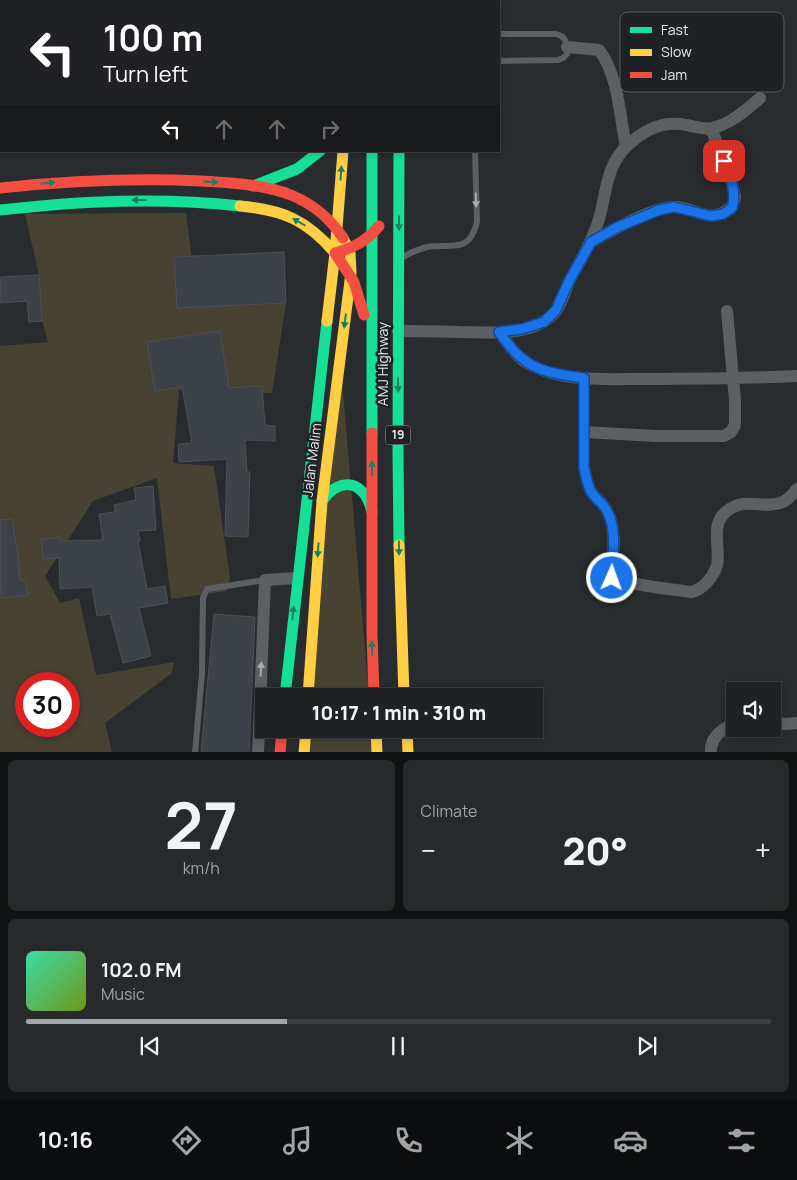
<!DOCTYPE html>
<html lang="en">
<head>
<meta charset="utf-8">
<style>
  :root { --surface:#1f2122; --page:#27292a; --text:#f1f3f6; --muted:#a1a3a5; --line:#3c3e40; --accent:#a3a6a8 }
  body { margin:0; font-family:Manrope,sans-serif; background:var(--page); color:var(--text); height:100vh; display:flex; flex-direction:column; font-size:19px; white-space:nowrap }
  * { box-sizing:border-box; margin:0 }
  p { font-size:16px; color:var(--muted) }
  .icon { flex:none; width:28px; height:28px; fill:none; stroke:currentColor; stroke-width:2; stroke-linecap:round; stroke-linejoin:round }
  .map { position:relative; height:752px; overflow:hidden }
  .sheet { display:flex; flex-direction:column; gap:8px; padding:8px; background:#111213; flex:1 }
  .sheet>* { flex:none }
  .top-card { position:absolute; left:0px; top:0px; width:500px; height:152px; box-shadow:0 2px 8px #0003,0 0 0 1px var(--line); background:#202124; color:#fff; overflow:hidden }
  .buttons { position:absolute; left:726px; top:682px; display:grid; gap:10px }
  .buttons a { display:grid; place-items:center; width:55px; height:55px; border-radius:0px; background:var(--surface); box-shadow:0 2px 8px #0003,0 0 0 1px var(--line); font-size:25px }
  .speed { position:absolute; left:15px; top:672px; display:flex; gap:10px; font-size:25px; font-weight:700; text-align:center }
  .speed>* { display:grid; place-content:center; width:65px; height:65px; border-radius:50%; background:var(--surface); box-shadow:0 2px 8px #0003,0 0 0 1px var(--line); line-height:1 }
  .speed .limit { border:8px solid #d22; background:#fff; color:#111 }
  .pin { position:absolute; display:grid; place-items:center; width:42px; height:42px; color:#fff; margin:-21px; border-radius:10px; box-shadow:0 2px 8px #0006 }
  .me { position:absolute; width:55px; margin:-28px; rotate:2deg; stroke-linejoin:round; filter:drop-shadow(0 0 4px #0008) }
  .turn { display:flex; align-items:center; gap:18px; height:105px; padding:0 20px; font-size:22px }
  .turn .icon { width:65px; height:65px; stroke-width:2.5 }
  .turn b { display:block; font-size:35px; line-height:42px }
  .lanes { display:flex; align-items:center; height:48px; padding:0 20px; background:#0003; justify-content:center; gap:25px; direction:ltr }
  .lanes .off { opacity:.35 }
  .big { font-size:38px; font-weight:800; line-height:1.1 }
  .sheet .widget { flex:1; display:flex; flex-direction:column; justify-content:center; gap:8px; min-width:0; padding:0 18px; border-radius:8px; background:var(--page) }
  .sheet .dial { align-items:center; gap:0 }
  .dial b { font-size:65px; line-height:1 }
  .song { display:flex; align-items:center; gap:15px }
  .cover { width:60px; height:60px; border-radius:8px; background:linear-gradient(135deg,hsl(160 70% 55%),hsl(80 70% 35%)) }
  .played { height:5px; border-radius:2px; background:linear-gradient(90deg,var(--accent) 35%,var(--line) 35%) }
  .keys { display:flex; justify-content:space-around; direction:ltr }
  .heat { display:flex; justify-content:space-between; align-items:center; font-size:28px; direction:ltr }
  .sheet .tiles { flex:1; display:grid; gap:8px; grid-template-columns:1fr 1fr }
  .widget:last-child { grid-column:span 2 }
  .trip { position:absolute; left:255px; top:688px; width:288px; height:50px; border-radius:0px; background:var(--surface); box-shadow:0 2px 8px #0003,0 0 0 1px var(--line); font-weight:800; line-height:50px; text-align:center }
  .tabs { display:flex; height:80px; justify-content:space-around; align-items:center; background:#0c0d0e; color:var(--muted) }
  .tabs .icon { width:35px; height:35px }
  .tabs .selected { color:var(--accent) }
  .tabs b { font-size:22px; color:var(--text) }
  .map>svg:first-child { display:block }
  .green { fill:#474231; fill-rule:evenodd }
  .building { fill:#3c4248; stroke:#4e5052 }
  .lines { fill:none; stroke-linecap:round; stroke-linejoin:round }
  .lane { stroke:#5b6064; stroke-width:6 }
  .street { stroke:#5b6064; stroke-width:12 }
  .fast { stroke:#16e098; stroke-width:11 }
  .slow { stroke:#ffcf43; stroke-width:11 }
  .jam { stroke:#f24e42; stroke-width:11 }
  .oneway { fill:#1a815e }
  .oneway2 { fill:#a7aaae }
  .route-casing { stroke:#114b97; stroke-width:12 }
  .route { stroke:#1a73e8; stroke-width:9 }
  .labels { text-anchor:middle; stroke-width:5; stroke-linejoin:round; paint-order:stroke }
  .shield { fill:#1f2225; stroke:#aaacaf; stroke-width:1 }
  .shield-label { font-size:12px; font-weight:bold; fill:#e5e7ea }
  .street-label { font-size:14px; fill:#e5e7ea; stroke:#1f2225 }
  .key { fill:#1f2225; stroke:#5a5d60; stroke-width:1 }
  .key-label { font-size:14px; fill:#e5e7ea }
</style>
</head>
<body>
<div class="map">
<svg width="797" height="753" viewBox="0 0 797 753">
  <rect width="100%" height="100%" fill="#292c2e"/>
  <!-- green -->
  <path class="green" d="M186 213 198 307 286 303 272 393 179 390 173 463 214 466 230 578 227 591 171 599 157 478 93 501 45 576 60 603 79 598 96 675 174 662 172 673 105 723 112 752 0 753V346L48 342 42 321 39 275 25 214ZM26 684H69V726H26Z
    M340 357 369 696H309Z
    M307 729H372L374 752 304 753Z"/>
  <!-- building -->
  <path class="building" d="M284 252 286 303 177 308 174 257Z
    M39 275 42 321 29 322 27 301 0 303V277Z
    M220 331 229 388 262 386 265 425 275 426V441L245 440 247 472H250L248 537 225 536 227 459 179 462 178 444 192 443 182 387 155 391 147 342Z
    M153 486 156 530 138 531 140 541H138L147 589 165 586 168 603 139 608 151 656 123 663 110 614 97 616 92 587 60 589 59 558 43 559 41 539 60 537V541L103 540 99 514 115 512 114 505 136 500 134 488Z
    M12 519 18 555 20 580H26L28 595 2 598 0 580V520Z
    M214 614 255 617 249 753H201Z"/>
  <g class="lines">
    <!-- lane -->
    <path class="lane" d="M469 0 470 1
      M499 34H556C566 36 567 44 567 54L563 58 558 60 499 61
      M405 256C411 252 420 249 427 247 451 243 469 255 477 222L475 151
      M195 753 202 673 203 598 207 589 265 580"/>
    <!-- street -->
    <path class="street" d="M567 47 599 50C618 74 620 117 626 147
      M591 242C612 231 650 208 673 207 699 207 706 226 732 207L735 197 732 183 711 128
      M398 331C418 331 438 331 458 332 489 332 533 338 556 311 563 301 566 287 572 276 583 256 596 234 601 211 607 186 608 163 628 145 644 130 663 120 686 125 694 126 703 130 712 128 731 124 746 110 760 98
      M499 332C507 342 514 354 524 361 561 385 614 378 655 379 703 379 750 378 797 376
      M584 378V467C586 476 587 486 592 493 597 500 604 504 607 511 617 528 613 559 612 578 633 585 654 587 676 590 681 590 687 592 691 592 703 590 714 576 717 565 721 547 709 525 727 511 746 496 765 510 783 502 789 499 793 494 797 489
      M584 432 655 436H724L731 432 735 425V400L727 311
      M772 722 785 724 797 723
      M258 753 265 580 297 578
      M711 753C710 737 722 729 735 723"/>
    <!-- fast -->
    <path class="fast" d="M372 151V433
      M399 151 398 453 399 545
      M253 186 297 169 320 151
      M0 210C82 201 159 197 240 206
      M322 501C341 475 365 481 372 512
      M285 696 327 321"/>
    <!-- slow -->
    <path class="slow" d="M357 0V1
      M371 0V1
      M399 0V1
      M240 206C283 210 307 220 335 253
      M327 321 335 253 343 151
      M399 545 404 696
      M308 696 322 501 351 273 350 253 343 238
      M376 729 377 753
      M407 729 408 753
      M304 753 306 729"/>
    <!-- jam -->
    <path class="jam" d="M0 188C67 181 134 178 201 181 231 183 263 184 291 195 313 204 330 218 343 238
      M364 315 354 282 335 253C353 248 367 241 379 226
      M372 433V634L374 696
      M280 753 282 729"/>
  </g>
  <!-- one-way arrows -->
  <defs><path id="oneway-solid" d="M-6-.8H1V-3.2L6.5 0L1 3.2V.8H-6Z" transform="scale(1.25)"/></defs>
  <g class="oneway">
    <use href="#oneway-solid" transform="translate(341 173) rotate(-86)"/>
    <use href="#oneway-solid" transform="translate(211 182) rotate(3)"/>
    <use href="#oneway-solid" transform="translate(48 183) rotate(-6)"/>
    <use href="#oneway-solid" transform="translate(139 200) rotate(180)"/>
    <use href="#oneway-solid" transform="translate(299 222) rotate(-150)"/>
    <use href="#oneway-solid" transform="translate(399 223) rotate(90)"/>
    <use href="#oneway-solid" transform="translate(345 321) rotate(97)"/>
    <use href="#oneway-solid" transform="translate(398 385) rotate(90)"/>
    <use href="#oneway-solid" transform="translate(372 468) rotate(-90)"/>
    <use href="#oneway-solid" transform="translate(399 548) rotate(89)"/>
    <use href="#oneway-solid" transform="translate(318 550) rotate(94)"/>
    <use href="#oneway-solid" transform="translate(293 613) rotate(-84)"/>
    <use href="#oneway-solid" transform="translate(372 648) rotate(-92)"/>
  </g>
  <g class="oneway2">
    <use href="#oneway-solid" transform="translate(476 200) rotate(88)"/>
    <use href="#oneway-solid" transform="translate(261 669) rotate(-87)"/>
  </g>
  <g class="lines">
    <defs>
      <path id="route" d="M612 578C613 559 617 528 607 511 604 504 597 500 592 493 587 486 586 476 584 467V378C564 375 539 373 523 359 513 352 506 341 499 332L522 329 544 322 556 310 569 281 591 242 618 227 659 210 674 207 711 216 723 214 732 208C737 191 730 177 724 161"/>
    </defs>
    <!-- route casing -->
    <use href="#route" class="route-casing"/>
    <!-- route -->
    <use href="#route" class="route"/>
  </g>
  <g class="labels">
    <!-- shield labels -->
    <rect class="shield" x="385.5" y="425.5" width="25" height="19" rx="4"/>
    <g class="shield-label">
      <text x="398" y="439">19</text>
    </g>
    <!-- street labels -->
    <g class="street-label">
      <text transform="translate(383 364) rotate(-90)" y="5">AMJ Highway</text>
      <text transform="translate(312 460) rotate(-83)" y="5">Jalan Malim</text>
    </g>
  </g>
  <!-- legend -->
  <rect x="620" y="12" width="164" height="80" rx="8" class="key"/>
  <rect x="630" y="27" width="22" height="6" fill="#16e098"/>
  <rect x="630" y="49" width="22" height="7" fill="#ffcf43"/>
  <rect x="630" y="72" width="22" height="6" fill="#f24e42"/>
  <g class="key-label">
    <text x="661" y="35">Fast</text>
    <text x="661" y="57">Slow</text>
    <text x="661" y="80">Jam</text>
  </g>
</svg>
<div class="buttons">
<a><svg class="icon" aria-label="sound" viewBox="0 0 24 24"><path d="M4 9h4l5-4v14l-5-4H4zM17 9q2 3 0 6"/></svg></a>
</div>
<div class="speed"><div class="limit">30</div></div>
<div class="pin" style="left:724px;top:161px;background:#d93025"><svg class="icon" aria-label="arrive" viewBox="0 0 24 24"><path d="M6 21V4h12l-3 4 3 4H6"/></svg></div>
<svg class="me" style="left:612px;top:578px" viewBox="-20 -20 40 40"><circle r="17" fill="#1a73e8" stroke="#fff" stroke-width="3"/><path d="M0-11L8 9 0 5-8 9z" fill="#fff"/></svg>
<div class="trip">10:17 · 1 min · 310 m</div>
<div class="top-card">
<div class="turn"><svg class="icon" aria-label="left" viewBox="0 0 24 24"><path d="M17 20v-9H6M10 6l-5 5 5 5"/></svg><div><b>100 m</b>Turn left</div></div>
<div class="lanes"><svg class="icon" aria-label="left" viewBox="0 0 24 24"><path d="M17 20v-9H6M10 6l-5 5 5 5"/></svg><svg class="icon off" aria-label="ahead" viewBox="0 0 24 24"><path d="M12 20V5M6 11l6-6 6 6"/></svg><svg class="icon off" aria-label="ahead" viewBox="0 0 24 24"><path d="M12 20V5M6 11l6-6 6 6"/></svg><svg class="icon off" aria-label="right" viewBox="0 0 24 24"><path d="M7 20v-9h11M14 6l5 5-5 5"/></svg></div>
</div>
</div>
<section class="sheet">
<div class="tiles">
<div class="widget dial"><b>27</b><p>km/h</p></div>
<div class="widget"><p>Climate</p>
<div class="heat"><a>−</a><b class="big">20°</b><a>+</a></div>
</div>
<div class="widget">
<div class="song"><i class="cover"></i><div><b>102.0 FM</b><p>Music</p></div></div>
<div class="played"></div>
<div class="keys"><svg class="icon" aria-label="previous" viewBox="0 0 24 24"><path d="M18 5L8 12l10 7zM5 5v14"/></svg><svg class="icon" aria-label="pause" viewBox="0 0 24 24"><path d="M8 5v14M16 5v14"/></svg><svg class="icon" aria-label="next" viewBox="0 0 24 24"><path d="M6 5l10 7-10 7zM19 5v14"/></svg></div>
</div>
</div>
</section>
<nav class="tabs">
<b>10:16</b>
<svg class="icon selected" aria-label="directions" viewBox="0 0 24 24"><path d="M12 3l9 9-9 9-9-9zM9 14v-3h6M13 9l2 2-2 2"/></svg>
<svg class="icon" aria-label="music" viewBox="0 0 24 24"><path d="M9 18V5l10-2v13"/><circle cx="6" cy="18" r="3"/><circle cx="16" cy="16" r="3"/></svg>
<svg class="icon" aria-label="phone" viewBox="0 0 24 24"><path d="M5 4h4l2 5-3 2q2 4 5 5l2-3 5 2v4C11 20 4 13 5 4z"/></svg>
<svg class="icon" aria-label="climate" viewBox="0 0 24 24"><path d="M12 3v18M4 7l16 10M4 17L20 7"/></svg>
<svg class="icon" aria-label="car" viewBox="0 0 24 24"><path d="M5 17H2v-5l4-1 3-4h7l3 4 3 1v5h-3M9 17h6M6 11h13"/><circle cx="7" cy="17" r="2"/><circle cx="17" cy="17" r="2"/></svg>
<svg class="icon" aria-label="filters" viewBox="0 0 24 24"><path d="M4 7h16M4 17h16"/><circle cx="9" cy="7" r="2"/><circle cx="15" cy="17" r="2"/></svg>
</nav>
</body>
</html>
